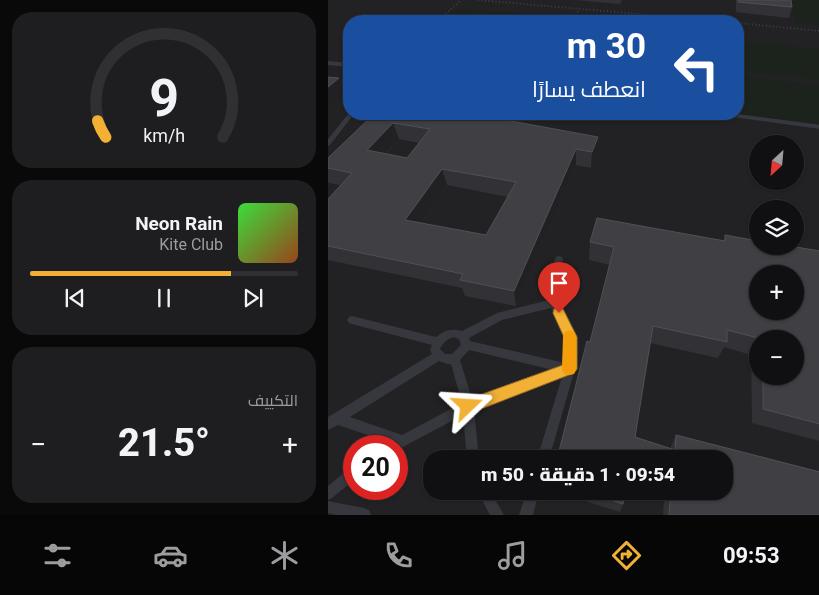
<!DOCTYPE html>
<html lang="ar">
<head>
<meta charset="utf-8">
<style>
  :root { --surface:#101012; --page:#1e1e20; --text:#f1f3f6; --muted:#9c9d9f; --line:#303032; --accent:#f2b134 }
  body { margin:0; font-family:Roboto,Cairo,sans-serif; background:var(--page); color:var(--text); direction:rtl; height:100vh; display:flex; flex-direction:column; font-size:19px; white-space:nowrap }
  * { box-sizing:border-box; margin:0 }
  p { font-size:16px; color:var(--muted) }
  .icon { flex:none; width:28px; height:28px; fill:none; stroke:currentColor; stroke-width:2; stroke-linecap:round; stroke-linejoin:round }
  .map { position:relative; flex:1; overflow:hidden; direction:ltr }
  .details { display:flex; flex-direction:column; gap:12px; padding:12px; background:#09090a; width:328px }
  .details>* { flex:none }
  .guide { position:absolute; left:15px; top:15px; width:401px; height:105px; border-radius:20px; box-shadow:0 1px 4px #0004,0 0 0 1px var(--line); direction:rtl; background:#1a4fa0; color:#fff; overflow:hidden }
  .needle { width:32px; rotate:206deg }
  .tools { position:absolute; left:421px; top:135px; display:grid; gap:10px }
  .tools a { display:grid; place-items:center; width:55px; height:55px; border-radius:50%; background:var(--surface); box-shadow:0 1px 4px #0004,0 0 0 1px var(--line); font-size:25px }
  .speed { position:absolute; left:15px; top:435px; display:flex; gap:10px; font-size:25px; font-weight:700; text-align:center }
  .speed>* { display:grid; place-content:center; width:65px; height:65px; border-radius:50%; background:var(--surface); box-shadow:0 1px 4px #0004,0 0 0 1px var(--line); line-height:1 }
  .speed .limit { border:8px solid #d22; background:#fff; color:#111 }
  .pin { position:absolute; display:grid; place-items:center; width:42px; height:42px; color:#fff; margin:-51px -21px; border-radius:50% 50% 50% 0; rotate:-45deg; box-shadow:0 0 5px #0007 }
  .pin .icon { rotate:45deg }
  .me { position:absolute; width:55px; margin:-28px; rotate:70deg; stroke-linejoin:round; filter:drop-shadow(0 0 4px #0008) }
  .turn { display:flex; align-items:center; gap:18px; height:105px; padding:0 15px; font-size:22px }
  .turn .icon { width:65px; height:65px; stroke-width:2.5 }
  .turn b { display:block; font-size:35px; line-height:42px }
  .big { font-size:38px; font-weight:800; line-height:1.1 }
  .details .widget { flex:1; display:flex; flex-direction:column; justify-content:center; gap:8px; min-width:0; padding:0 18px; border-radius:20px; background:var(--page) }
  .details .dial { align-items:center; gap:0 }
  .dial svg { height:130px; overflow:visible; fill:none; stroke:var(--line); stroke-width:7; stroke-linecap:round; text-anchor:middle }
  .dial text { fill:var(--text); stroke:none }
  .song { display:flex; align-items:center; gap:15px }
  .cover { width:60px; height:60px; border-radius:8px; background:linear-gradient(135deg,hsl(120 70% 55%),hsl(20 70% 35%)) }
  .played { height:5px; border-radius:2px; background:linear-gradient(90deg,var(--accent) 75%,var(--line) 75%) }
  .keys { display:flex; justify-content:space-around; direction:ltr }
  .heat { display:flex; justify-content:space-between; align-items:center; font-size:28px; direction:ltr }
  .trip { position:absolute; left:95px; top:450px; width:310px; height:50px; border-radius:20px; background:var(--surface); box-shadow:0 1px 4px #0004,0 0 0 1px var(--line); font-weight:800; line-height:50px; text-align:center; direction:rtl }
  .menu { display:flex; height:80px; justify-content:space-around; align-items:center; background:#060607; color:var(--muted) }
  .menu .icon { width:35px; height:35px }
  .menu .active { color:var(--accent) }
  .menu b { font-size:22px; color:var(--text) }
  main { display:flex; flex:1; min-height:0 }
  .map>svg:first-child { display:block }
  .built { fill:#222225; fill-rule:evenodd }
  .green { fill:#1c231d }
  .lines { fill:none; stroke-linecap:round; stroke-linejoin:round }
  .path { stroke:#3d3f44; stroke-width:2; stroke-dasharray:1 2.5; stroke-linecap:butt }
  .lane { fill:#37383d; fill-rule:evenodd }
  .wall { fill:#323236; fill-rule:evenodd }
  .shaded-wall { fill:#212124 }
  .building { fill:#3f3f44; stroke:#4f5156; fill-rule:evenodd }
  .route { fill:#f2b134; stroke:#9d7322 }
  .slow { fill:#f59e0b }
</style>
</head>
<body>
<main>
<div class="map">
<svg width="492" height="515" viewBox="0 0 492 515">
  <rect width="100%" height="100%" fill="#161618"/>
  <!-- built -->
  <path class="built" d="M0 0H491V515H0ZM21 21H410V114H21ZM430 144H468V181H430ZM430 209H468V246H430ZM430 274H468V311H430ZM430 339H468V376H430ZM26 446H69V489H26ZM104 459H396V491H104Z"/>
  <!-- green -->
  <path class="green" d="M463 0H491V25L467 23Z
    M129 8 242 19 241 21H116Z
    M260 13 313 18 312 21H256Z
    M410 41 491 49V80L410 71Z
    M410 76 491 85V124L410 114Z"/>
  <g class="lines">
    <!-- path -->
    <path class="path" d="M150 0 391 21
      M110 21 133 0
      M244 21 251 10
      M410 23 492 31"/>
    <!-- lane -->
    <path class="lane" d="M0 61 21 63V67L0 65Z
      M21 113 26 114 2 145 0 146V139Z
      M394 114H409L492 125V129L397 116Z
      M231 256 234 257 235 259 228 290 231 303 247 337V369L221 459H209L234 377 146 409 151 459H139L135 415 69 450V446H59L61 442 10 425 0 430V417L104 354 102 350 104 345 24 324 21 323 19 320 21 317 24 316 108 337C116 330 124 328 134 331L169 313 221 300 218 290 227 259 228 257ZM223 308 237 337V363L142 341 141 338 174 320ZM126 337 131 339 133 345 124 354H117L112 349C115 343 119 339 126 337ZM141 350 225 370 144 399 132 360ZM111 361 119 364H123L134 403 74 435 22 417Z
      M26 466V480L4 498 0 500V486L22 468Z
      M149 491H162L176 515H162Z
      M199 491H211L205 515H191Z
      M0 501 36 508 41 510 43 515H7L0 513Z"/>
  </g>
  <!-- wall -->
  <path class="wall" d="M248 0H294L292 4Z
    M408 0H463L464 7 461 18 408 12Z
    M46 114H145L269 153 263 168 248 165 188 306 137 296 134 288 0 260V199L12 185 1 183 0 182V158ZM71 139 91 143 79 158 58 154ZM119 185 180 197 158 235 93 223Z
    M397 235 492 251V441L424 423 423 355 396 347 390 358 322 343 307 437 342 449 348 435 492 515H335L336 501 308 491H396L229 459 262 342 282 265 261 260 262 242 395 241ZM430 339H468V376H430Z
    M225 491H297L295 504 292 512Z"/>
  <!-- shaded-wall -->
  <path class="shaded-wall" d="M11 78 17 92 0 107V87Z
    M65 123 71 139 46 166 39 150Z
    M270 137 269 153 263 168 264 152Z
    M248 149V165L188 306 186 291Z
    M114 169 119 185 84 236 77 220Z"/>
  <!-- building -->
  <path class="building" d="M410 0H463L464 7 410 2Z
    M0 77 11 78 0 87Z
    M46 114H145L270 137 264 152 248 149 186 291 132 280 135 274 0 246V199L24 173 0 168V158ZM65 123 102 129 79 158 39 150ZM114 169 188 182 158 235 77 220Z
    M269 218 397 241V235L430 241V246H462L492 251V424L435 409V376H468V339H434L399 330V342L325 326 307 437 347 450 348 435 492 472V515H341L343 491H396V459H229L259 341 262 342 286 247 262 242ZM430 274H468V311H430Z
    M255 491H297L295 504Z"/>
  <!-- route -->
  <path class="route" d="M231 307 235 309 249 337V369L246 373 140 414 135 411 133 406 135 401 235 365 236 337 225 313 226 309Z"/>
  <!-- slow -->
  <path class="slow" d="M242 330 246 332 248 336V369L246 374 241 375 236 374 234 369 235 336 237 332Z"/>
</svg>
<div class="tools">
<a><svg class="needle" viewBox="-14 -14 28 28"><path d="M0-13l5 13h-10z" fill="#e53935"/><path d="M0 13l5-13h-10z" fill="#9c9d9f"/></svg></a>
<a><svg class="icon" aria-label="layers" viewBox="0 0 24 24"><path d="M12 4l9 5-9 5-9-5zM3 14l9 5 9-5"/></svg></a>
<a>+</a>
<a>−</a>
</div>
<div class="speed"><div class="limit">20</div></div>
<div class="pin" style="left:231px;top:313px;background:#d93025"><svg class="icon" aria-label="arrive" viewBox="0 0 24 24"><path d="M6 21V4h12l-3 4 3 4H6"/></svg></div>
<svg class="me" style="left:140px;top:406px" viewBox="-20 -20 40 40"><path d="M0-17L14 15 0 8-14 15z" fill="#f2b134" stroke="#fff" stroke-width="4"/></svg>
<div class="trip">09:54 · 1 دقيقة · 50 m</div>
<div class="guide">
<div class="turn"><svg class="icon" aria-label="left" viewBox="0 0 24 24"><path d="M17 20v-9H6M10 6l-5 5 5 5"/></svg><div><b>30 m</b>انعطف يسارًا</div></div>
</div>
</div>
<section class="details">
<div class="widget dial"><svg viewBox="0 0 100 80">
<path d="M14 69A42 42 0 1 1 86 69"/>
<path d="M14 69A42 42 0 0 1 9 59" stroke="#f2b134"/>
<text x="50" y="56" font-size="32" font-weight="700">9</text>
<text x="50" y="72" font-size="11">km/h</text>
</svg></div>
<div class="widget">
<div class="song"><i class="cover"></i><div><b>Neon Rain</b><p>Kite Club</p></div></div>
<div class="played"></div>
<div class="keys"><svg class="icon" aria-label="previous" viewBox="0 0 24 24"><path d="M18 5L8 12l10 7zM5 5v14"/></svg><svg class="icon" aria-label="pause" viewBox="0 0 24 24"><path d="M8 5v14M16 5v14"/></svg><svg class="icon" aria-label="next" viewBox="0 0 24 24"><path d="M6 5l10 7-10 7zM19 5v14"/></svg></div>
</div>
<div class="widget"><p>التكييف</p>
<div class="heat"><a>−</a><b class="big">21.5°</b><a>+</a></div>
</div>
</section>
</main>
<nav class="menu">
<b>09:53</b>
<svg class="icon active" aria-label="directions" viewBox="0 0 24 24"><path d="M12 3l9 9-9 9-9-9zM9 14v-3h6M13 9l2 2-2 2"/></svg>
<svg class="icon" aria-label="music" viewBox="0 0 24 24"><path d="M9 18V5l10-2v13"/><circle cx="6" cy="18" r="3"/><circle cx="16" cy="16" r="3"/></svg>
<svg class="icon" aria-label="phone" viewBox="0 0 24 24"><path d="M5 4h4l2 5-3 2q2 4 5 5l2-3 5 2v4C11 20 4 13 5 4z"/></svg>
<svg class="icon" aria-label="climate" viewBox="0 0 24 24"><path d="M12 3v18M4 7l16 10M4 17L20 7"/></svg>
<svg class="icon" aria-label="car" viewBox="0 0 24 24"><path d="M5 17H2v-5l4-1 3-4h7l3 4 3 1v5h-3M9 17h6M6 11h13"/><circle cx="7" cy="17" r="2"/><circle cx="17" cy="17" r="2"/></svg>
<svg class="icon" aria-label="filters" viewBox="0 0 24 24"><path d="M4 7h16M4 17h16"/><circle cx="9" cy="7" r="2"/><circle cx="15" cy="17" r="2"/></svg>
</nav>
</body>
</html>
